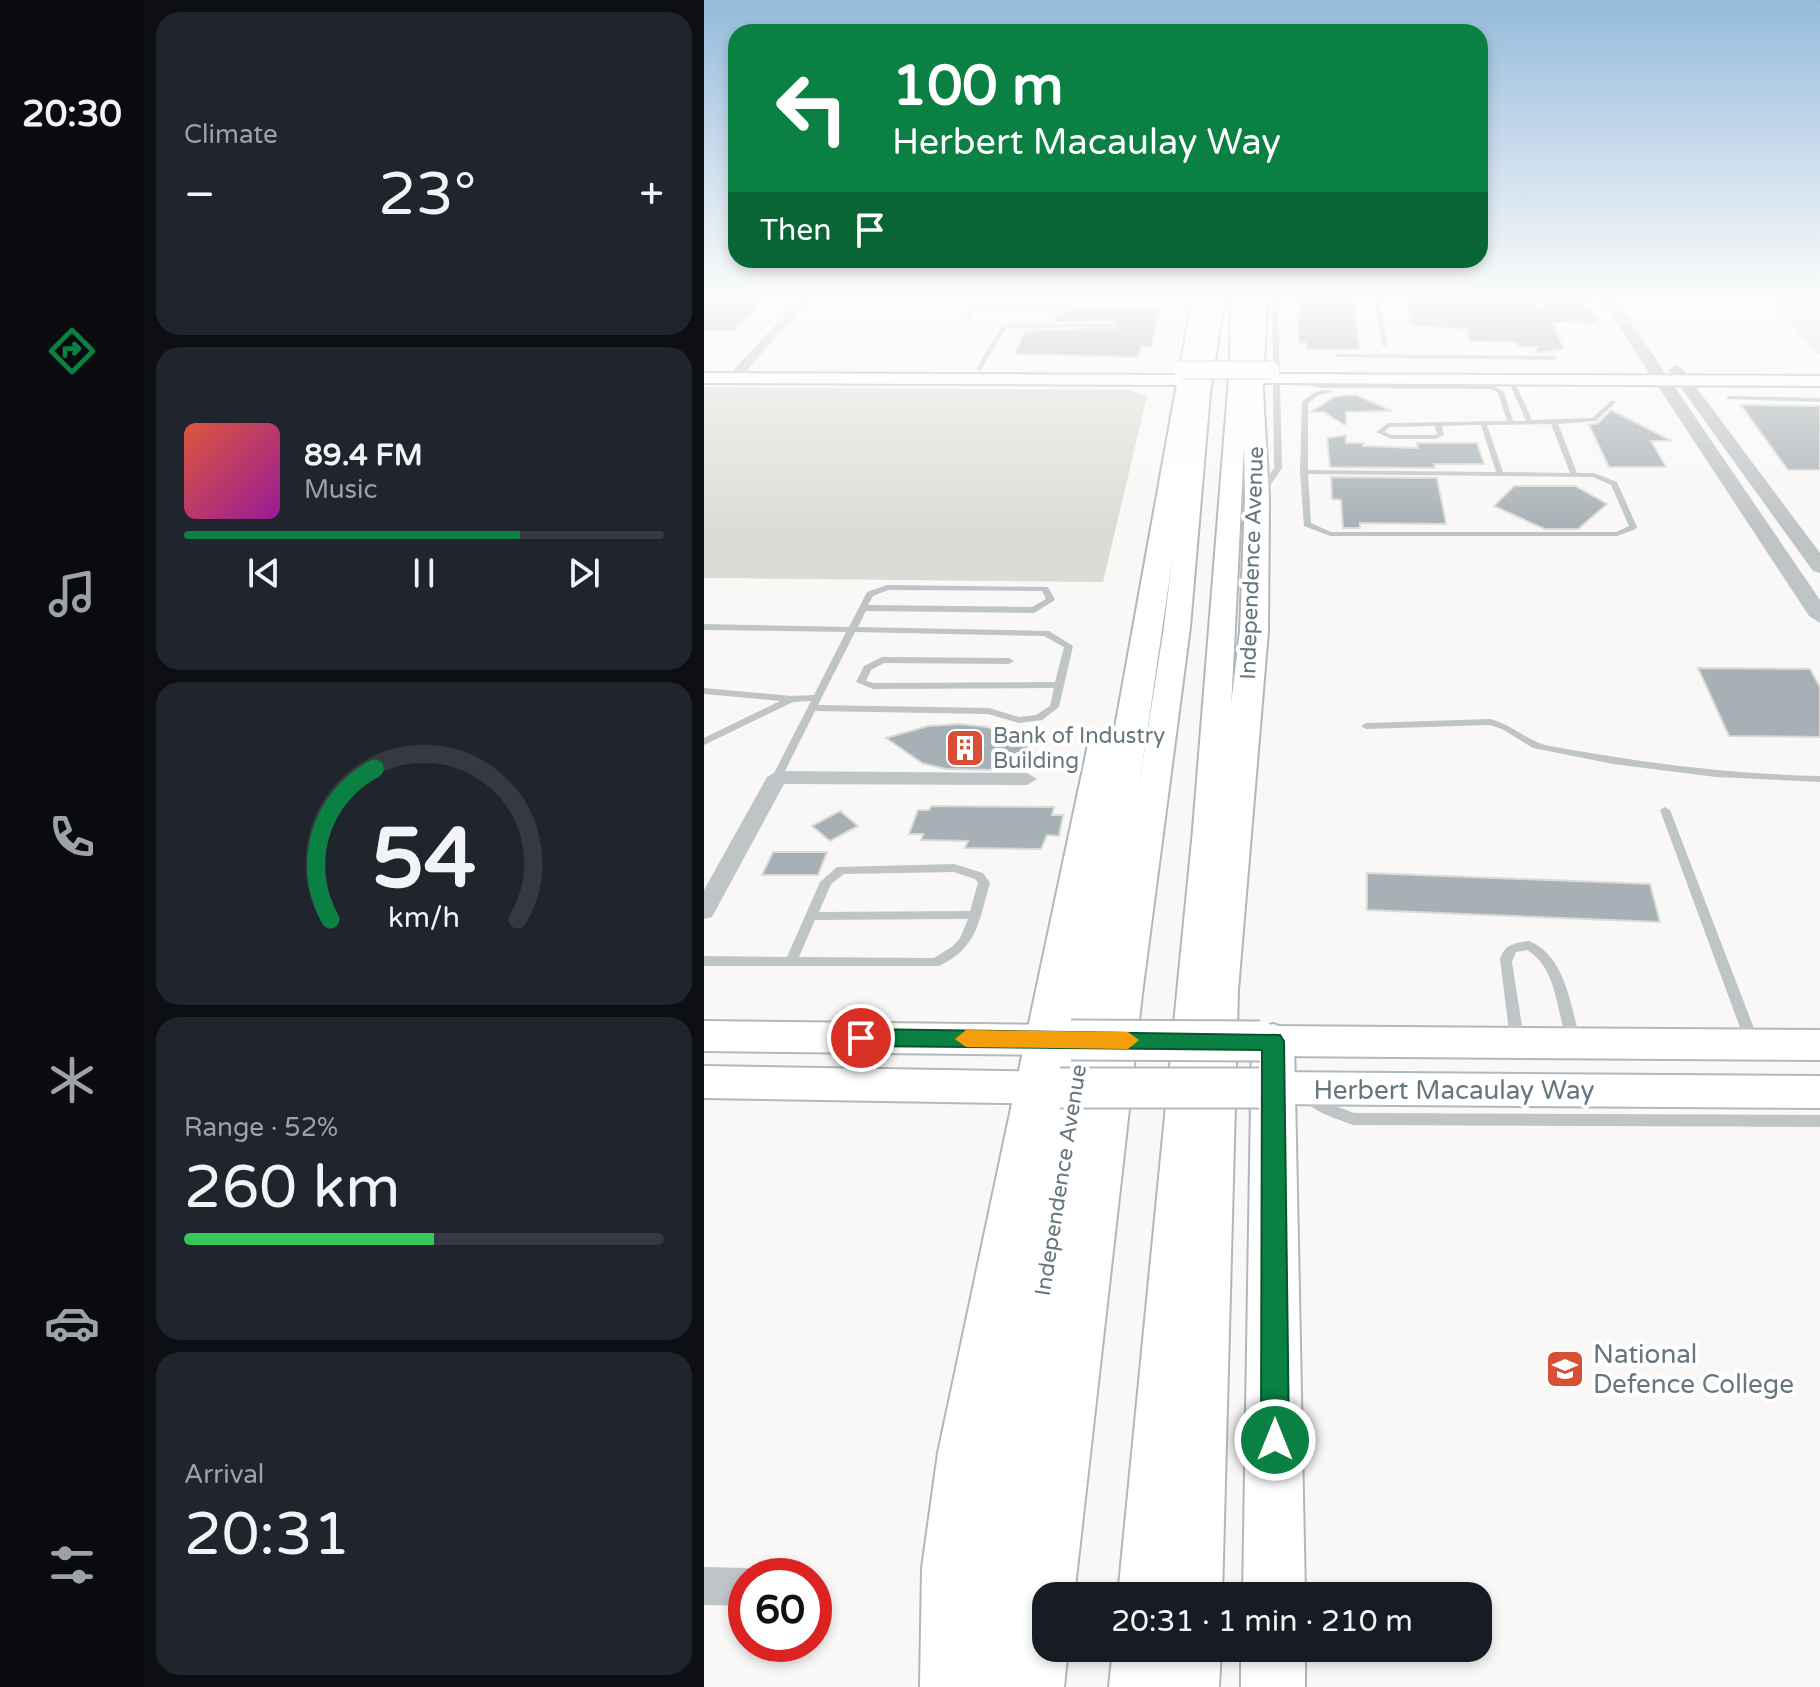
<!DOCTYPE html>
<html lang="en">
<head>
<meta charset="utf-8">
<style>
  :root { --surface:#171b24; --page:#20242c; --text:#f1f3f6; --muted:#9ea1a6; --line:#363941; --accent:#0b8043 }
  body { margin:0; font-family:"Varela Round",sans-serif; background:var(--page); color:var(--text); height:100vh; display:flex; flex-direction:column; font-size:30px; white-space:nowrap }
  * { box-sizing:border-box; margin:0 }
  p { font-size:26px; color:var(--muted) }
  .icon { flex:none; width:44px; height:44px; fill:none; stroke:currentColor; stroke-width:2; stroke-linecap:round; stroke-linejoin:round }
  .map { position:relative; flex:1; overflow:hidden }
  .details { display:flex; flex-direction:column; gap:12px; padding:12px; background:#0d0f14; width:560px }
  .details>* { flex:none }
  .banner { position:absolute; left:24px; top:24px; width:760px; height:244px; border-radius:24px; box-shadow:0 4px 12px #0003; background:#0b8043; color:#fff; overflow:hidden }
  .speed { position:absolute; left:24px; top:1558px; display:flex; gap:16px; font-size:40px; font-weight:700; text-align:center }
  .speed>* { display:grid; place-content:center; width:104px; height:104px; border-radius:50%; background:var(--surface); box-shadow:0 4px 12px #0003; line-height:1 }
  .speed .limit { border:12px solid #d22; background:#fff; color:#111 }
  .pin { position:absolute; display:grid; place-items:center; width:68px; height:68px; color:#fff; margin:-34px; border:4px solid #fff; border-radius:50%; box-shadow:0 2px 8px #0007 }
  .me { position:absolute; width:88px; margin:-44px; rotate:0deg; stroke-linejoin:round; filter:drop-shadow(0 0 6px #0008) }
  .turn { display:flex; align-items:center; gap:28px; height:168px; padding:0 32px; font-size:36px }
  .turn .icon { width:104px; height:104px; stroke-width:2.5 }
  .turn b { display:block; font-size:56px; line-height:68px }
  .then { display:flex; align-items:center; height:76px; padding:0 32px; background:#0003; gap:16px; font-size:30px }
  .big { font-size:60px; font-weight:600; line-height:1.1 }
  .details .tile { flex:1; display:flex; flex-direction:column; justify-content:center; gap:12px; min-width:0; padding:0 28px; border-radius:24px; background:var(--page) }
  .details .dial { align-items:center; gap:0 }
  .dial svg { height:208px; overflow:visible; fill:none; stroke:var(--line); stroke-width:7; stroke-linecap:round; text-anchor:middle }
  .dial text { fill:var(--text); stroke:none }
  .song { display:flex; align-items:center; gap:24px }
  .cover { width:96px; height:96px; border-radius:12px; background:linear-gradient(135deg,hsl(10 70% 55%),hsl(300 70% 35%)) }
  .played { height:8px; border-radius:4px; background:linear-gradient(90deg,var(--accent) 70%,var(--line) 70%) }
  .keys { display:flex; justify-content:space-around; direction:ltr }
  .heat { display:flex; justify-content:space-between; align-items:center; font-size:44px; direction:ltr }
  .charge { height:12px; border-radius:6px; background:linear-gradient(90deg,#34c759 52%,var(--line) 0) }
  .trip { position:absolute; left:328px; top:1582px; width:460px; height:80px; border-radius:24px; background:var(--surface); box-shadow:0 4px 12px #0003; font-weight:600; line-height:80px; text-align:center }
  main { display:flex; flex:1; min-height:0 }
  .menu { display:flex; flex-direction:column; width:144px; justify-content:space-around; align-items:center; background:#090b0e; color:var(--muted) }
  .menu .icon { width:56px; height:56px }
  .menu .on { color:var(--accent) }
  .menu b { font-size:36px; color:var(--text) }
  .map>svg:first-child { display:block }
  .green { fill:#d9ddd6 }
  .building { fill:#a7b0b5; stroke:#dadad9; stroke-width:2 }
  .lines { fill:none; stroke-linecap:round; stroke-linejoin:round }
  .secondary-casing { stroke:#b2b8bc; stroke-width:4 }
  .primary-casing { stroke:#b1b7ba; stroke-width:4 }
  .service { fill:#bfc4c7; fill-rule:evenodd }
  .minor { fill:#bfc4c7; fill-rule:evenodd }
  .tertiary { fill:#bfc4c7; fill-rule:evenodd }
  .secondary { fill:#fff; fill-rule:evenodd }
  .primary { fill:#fff; fill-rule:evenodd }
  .secondary-bridge-far1-casing { stroke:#b2b8bc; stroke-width:19; stroke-linecap:butt }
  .secondary-bridge-casing { stroke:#b2b8bc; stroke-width:43; stroke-linecap:butt }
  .secondary-bridge-far1 { stroke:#fff; stroke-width:17 }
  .secondary-bridge { stroke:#fff; stroke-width:39 }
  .route { fill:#0b8043; stroke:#07532c; stroke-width:2 }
  .slow { fill:#f59e0b }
  .labels { text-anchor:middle; stroke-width:8; stroke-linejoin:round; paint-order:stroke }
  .street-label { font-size:22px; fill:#65767f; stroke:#fff }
  .poi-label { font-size:22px; fill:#65767f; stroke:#fff; text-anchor:start }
  .near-street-label { font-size:26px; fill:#65767f; stroke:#fff }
  .near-poi-label { font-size:26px; fill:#65767f; stroke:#fff; text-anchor:start }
</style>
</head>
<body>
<main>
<nav class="menu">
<b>20:30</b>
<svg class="icon on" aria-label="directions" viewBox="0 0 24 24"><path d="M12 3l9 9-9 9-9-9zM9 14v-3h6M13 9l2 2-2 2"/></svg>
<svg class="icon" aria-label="music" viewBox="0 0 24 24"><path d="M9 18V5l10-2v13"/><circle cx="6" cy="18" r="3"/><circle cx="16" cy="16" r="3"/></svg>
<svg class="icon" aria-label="phone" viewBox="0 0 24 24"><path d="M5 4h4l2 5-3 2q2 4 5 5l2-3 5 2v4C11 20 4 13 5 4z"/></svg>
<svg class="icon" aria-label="climate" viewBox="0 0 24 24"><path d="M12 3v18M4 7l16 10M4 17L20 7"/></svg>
<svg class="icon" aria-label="car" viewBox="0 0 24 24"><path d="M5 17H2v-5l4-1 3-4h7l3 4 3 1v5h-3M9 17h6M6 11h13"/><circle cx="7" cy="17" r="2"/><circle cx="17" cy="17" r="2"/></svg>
<svg class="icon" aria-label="filters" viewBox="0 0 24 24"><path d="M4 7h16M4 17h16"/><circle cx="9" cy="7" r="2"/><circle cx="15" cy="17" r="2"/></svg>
</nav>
<section class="details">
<div class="tile"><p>Climate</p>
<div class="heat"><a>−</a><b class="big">23°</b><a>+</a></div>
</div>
<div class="tile">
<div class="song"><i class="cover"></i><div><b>89.4 FM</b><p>Music</p></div></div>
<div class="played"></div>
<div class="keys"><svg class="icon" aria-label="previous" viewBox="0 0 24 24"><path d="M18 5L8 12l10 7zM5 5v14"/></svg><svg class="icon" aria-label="pause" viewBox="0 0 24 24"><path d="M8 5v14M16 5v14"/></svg><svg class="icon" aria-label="next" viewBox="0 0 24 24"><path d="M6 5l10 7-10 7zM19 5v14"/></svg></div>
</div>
<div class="tile dial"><svg viewBox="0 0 100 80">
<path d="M14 69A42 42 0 1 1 86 69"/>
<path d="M14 69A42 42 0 0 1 31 11" stroke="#0b8043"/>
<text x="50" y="56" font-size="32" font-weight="700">54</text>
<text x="50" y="72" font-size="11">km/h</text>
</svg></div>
<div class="tile"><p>Range · 52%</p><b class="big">260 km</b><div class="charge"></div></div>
<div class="tile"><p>Arrival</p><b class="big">20:31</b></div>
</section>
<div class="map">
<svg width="1116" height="1687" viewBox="0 0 1116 1687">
  <rect width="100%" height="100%" fill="#f9f8f6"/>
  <!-- green -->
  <path class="green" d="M1060 295H1111L1116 300V355Z
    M0 387 425 390 443 396 399 582 0 578Z"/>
  <!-- building -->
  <path class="building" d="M0 295H64L30 331H0Z
    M594 295 649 296 655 349H602L603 343H595Z
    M703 295H826L834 308 840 307 838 295H880L894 323 848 322 860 349 831 353 834 347H814L812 342 766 341 763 329 708 326Z
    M455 306 448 347H437L434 357 311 354 321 331 414 327 409 321 350 322 355 310Z
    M644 395H652L688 411 642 412V426L620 412H607L630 397Z
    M1037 405 1116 406V470H1084Z
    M907 410 968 441H947L962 467H905L885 425 894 423Z
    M642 435V443H659V446L714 448 713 443H773L780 464H730L731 468 626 467 623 438Z
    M627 477 733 478 742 524 656 523V528H639L637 500 628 499Z
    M810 486H871L903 504 874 529H841L790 506Z
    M994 668 1106 669 1116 687V737L1025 736Z
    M256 724 283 727 311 737 337 758 292 770 242 769 218 763 182 738 224 726Z
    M227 806 350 807 348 815H359L355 836 343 835 337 849 261 848 264 841 217 840 219 834H205L214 810H225Z
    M136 811 154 826 126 841 108 826Z
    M69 852H123L114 875H58Z
    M663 873 946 884 956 922 663 910Z"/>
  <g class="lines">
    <defs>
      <path id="secondary" d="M505 295H521L506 393 486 627 438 994 370 1596H342V1648H364L360 1687H302L402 994 460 627 488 393Z
        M527 295H543L544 365 521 830 468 1596H414L489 830 526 365Z
        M0 373 479 375 488 380 479 385 0 383Z
        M566 374 1116 376V386L560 383 557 379Z
        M0 1021 364 1025 377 1029 383 1040 377 1051 364 1055 0 1051Z
        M556 1026 1116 1030V1060L556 1056 543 1052 537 1041 543 1030Z
        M0 1066 353 1072 367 1076 373 1088 367 1100 353 1104 0 1098Z
        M555 1072 1116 1076V1108L555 1104 541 1100 535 1088 541 1076Z
        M409 1648H465L463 1687H405Z"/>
      <path id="primary" d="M489 295H507L405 992 311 1687H216L218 1568 234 1453 385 740 390 733H410Z
        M545 295H563L559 390 565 498 564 631 534 990 518 1596H456L492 990 536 631 541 498 539 390Z
        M569 1024 584 1029 590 1041 601 1596H539L548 1041 554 1029Z
        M453 1648H517L515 1687H451Z
        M537 1648H601V1687H537Z"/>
    </defs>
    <!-- secondary casing -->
    <use href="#secondary" class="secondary-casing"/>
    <!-- primary casing -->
    <use href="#primary" class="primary-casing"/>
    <!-- service -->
    <path class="service" d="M568 295H574L578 468 559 496H556L552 494 570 468Z
      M669 295H675L684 345 681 347 678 345Z
      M829 295H835L838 305H834Z
      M382 303 384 306 283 308 273 311 265 321 260 320 269 309 282 304Z
      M409 324 411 327 302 328 277 370 272 369 298 325Z
      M634 354 850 356 853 358 850 360 632 357V355Z
      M807 378 810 380 828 420 888 418 907 401H911V403L892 421 854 424 873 473H890L913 482 933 527 932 529 913 536H626L600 526 596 472 598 402C607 394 617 387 629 392L615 395 604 403V470L792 472 777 425 738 426 740 435 731 439H687L672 432 684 423 803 421 794 393 787 389 617 388 592 382V380L617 384 788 385 800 392 809 421H822L804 380ZM847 424 866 473 799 472 783 425ZM731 426 733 434 730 435H688L680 432 686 427ZM604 474 889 477 907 485 925 526 912 532H627L607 523Z
      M1025 396 1116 398V402L1023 399V397Z
      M183 585 344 587 351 600 330 613 162 611 154 627 345 631 369 646 355 707 338 720 315 723 284 714 111 711 78 777 73 780 68 777 107 701 89 702 0 745V738L76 701 0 694V688L87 696 110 695 142 632 0 630V624L145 627 163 592ZM184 590 338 591 342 599 328 607 164 605 169 596ZM151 632 340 636 360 647 351 682 170 683 162 681 167 670 180 663 305 664 310 661 305 658 178 657 160 666 152 682 169 689 350 688 346 706 332 715 315 717 285 708 114 705Z
      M786 719C807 724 821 739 841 745 932 762 1023 774 1116 776V782L1012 777 909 764 829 748 798 729 786 725 662 729 657 726 662 723Z
      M961 807 966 810 1056 1044 1054 1048 1049 1049 1044 1048 1042 1044 956 810Z
      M250 864 279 873 286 883C275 920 274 948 235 966H0V956L83 957 116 882 133 867ZM250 872 271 879 274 883 266 911 115 912 127 884 140 874ZM264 919 256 938 249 946 230 958 95 957 111 920Z
      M825 941C861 955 867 1006 876 1039L874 1043 869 1044 864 1043C852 1013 854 968 823 950L812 952 808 962 820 1039 818 1043 813 1044 808 1043 806 1039 796 959C801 944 810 943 825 941Z
      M603 1090 619 1101 650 1113 1116 1115V1127L649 1125C631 1118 608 1112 596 1096L598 1092Z"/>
    <!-- minor -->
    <path class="minor" d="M99 295H110L33 381H25V375Z
      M73 771 323 773 333 779 323 785 80 784 8 917 0 919V890L63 777Z
      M0 1567 42 1568 55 1574 42 1576V1606L0 1605Z"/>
    <!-- tertiary -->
    <path class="tertiary" d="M894 295H908L1116 600V623L1105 616Z
      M972 365 977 367 1116 553V573L1109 571 964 370Z"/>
    <!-- secondary -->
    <use href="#secondary" class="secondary"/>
    <!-- primary -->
    <use href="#primary" class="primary"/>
    <defs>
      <path id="secondary-bridge-far1" d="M478 370H567"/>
      <path id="secondary-bridge" d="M367 1040 556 1041
        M356 1088H555"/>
    </defs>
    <!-- secondary-bridge-far1 casing -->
    <use href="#secondary-bridge-far1" class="secondary-bridge-far1-casing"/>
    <!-- secondary-bridge casing -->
    <use href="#secondary-bridge" class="secondary-bridge-casing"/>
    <!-- secondary-bridge-far1 -->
    <use href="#secondary-bridge-far1" class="secondary-bridge-far1"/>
    <!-- secondary-bridge -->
    <use href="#secondary-bridge" class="secondary-bridge"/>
  </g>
  <!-- sky -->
  <linearGradient id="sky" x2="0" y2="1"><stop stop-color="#94badb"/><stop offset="0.56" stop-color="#fcfcfb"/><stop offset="1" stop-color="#fcfcfb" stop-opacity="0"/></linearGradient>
  <rect width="1116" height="531" fill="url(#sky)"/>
  <!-- route -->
  <path class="route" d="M157 1029 576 1035 580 1041 585 1440 581 1450 571 1454 561 1450 557 1440 558 1050 157 1046 146 1038Z"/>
  <!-- slow -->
  <path class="slow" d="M262 1030 424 1032 435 1040 424 1049 262 1047 251 1039Z"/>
  <!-- icons -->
  <defs>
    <symbol id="building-square" viewBox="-11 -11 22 22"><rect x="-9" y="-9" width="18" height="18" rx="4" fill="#d94f36" stroke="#fff"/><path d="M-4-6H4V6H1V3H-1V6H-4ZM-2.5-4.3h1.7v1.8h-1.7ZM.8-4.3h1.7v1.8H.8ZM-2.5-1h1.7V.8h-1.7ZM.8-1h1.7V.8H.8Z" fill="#fff"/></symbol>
    <symbol id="university-square" viewBox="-11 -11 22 22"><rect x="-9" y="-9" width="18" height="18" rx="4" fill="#d94f36" stroke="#fff"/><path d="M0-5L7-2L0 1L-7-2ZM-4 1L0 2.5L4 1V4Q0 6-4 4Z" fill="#fff"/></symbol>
  </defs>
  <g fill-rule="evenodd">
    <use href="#building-square" x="239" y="726" width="44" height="44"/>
    <use href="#university-square" x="839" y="1347" width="44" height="44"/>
  </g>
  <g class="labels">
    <!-- street labels -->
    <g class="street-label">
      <text transform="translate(547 563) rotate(-88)" y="8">Independence Avenue</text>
      <text transform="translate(356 1180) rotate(-81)" y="8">Independence Avenue</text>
    </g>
    <!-- poi labels -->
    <g class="poi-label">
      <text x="289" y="743">Bank of Industry<tspan x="289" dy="25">Building</tspan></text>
    </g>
    <!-- near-street labels -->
    <g class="near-street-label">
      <text x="750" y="1099">Herbert Macaulay Way</text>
    </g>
    <!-- near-poi labels -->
    <g class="near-poi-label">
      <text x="889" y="1363">National<tspan x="889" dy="30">Defence College</tspan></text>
    </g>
  </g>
</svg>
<div class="speed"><div class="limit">60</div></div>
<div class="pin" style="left:157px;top:1038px;background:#d93025"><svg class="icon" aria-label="arrive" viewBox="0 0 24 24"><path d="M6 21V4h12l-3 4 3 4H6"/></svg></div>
<svg class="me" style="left:571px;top:1440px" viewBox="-20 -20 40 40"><circle r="17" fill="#0b8043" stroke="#fff" stroke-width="3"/><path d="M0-11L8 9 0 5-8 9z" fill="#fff"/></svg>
<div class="trip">20:31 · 1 min · 210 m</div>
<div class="banner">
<div class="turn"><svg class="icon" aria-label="left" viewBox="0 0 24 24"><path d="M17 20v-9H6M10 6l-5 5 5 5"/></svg><div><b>100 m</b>Herbert Macaulay Way</div></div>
<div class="then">Then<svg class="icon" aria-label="arrive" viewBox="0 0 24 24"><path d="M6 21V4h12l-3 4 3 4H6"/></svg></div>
</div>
</div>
</main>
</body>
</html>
